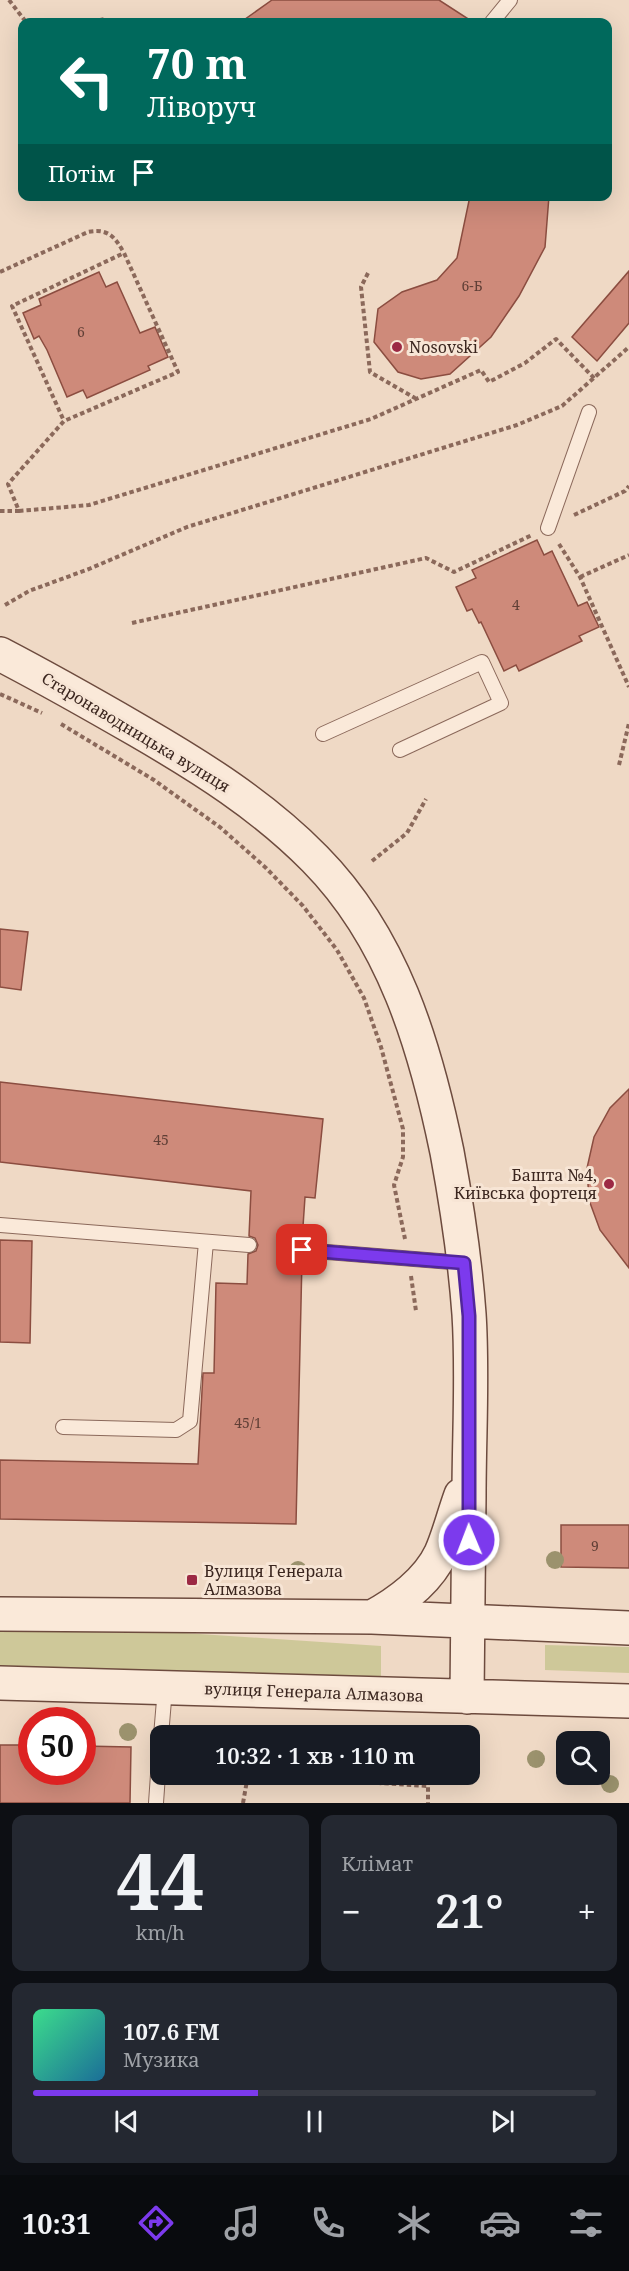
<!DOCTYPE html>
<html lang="uk">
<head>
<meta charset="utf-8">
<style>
  :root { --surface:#171b24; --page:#242831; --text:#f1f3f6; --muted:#9ea1a6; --line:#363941; --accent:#7c3aed }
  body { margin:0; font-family:"Noto Serif",serif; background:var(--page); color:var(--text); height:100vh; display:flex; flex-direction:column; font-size:22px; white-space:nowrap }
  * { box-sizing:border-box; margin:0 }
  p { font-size:20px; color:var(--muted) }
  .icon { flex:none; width:33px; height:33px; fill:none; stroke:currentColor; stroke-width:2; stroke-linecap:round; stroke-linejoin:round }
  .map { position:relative; height:1803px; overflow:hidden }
  .details { display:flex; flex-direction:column; gap:12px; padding:12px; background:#0d0f14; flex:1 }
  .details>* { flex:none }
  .top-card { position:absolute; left:18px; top:18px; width:594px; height:183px; border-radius:12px; box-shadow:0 6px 24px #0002; background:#00695c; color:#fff; overflow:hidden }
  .buttons { position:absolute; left:556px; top:1731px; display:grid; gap:12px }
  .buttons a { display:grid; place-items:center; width:54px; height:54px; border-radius:12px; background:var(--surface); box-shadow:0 6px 24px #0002; font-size:30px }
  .speed { position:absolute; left:18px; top:1707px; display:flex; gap:12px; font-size:30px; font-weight:700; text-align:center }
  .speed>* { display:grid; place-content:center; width:78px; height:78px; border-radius:50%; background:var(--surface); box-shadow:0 6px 24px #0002; line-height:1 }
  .speed .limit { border:9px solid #d22; background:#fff; color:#111 }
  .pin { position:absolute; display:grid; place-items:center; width:51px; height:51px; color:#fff; margin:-26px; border-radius:12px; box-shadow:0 3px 9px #0006 }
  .me { position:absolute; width:66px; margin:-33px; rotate:359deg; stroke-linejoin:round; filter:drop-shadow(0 0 4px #0008) }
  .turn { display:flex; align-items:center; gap:21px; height:126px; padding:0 30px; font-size:27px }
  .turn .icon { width:78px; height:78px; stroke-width:2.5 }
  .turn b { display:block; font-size:42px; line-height:51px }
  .then { display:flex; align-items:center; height:57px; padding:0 30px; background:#0003; gap:12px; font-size:22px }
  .big { font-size:45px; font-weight:600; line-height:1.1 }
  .details .widget { flex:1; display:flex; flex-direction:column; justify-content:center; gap:9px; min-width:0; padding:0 21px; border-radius:12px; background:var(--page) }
  .details .dial { align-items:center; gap:0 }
  .dial b { font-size:78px; line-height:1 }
  .song { display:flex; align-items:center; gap:18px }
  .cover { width:72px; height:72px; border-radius:9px; background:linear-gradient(135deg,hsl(150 70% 55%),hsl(200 70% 35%)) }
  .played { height:6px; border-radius:3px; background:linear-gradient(90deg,var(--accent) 40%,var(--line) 40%) }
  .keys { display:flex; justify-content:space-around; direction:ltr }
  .heat { display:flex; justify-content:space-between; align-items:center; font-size:33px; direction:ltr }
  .details .tiles { flex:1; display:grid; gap:12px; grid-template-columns:1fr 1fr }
  .widget:last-child { grid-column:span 2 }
  .trip { position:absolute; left:150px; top:1725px; width:330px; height:60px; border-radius:12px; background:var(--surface); box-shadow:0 6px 24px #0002; font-weight:600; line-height:60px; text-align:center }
  .dock { display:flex; height:96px; justify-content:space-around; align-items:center; background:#090b0e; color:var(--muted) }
  .dock .icon { width:42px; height:42px }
  .dock .active { color:var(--accent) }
  .dock b { font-size:27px; color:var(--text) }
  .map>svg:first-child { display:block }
  .green { fill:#cec899 }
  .building { fill:#ce8a7a; stroke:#8b4d40; stroke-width:1.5 }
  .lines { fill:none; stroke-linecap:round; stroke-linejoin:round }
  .service-casing { stroke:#8b695b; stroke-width:16 }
  .secondary-casing { stroke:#6d4b3e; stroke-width:36 }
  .path { stroke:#8b695b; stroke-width:4; stroke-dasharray:4.5 3; stroke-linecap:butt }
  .service { stroke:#fae9d9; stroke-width:14 }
  .secondary { stroke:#fae9d9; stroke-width:33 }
  .tree { fill:#9b926d }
  .route-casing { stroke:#51269a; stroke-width:15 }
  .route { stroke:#7c3aed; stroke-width:10 }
  .poi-dot { fill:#9c2944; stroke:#f7e5d5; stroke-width:2 }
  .labels { text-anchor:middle; stroke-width:6; stroke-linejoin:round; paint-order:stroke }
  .number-label { font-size:14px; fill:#603f36 }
  .poi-label { font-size:16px; fill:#3b261f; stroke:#f7e5d5; text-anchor:start }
  .street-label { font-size:16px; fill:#3b261f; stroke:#f7e5d5 }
</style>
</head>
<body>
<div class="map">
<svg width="629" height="1803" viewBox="0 0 629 1803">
  <rect width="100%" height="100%" fill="#efd9c5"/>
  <!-- green -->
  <path class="green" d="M0 1631 184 1633 381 1646V1682L0 1668Z
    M545 1645 629 1647V1673L545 1670Z"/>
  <!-- building -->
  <path class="building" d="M272 0H439L473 22H241Z
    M470 196H549L545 247 519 296 491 337 450 374 421 379 398 372 374 342 378 309 402 292 437 280 457 258Z
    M629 271V323L597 361 572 337Z
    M99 272 106 287 117 282 140 333 155 327 168 357 148 366 150 370 87 398 83 390 67 397 47 350 39 336 34 339 23 313 41 305 39 299Z
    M537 540 544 555 552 551 578 606 587 602 599 627 579 636 582 641 519 671 516 665 504 671 481 622 479 623 472 609 467 611 456 587 476 578 472 570Z
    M0 929 28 932 21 990 0 987Z
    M0 1082 323 1119 315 1198 305 1197 302 1241 295 1244 293 1250 296 1257 302 1259 296 1524 0 1519V1460L198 1464 203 1373H214L216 1283 247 1284 248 1254 256 1251 258 1245 255 1238 249 1236 251 1191 0 1162Z
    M629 1089V1268L600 1230 589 1200 587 1168 594 1137 610 1108Z
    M0 1240 32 1241 30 1343 0 1342Z
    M561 1525H629V1568L561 1567Z
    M0 1745H32V1772H82V1746L131 1747 130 1803H0Z"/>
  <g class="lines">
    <defs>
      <path id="service" d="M492 22 510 0
        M548 528 589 412
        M323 734 482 662 501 703 400 750
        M0 1225 249 1245
        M302 1250 464 1263
        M63 1427 176 1430 190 1421 206 1242
        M161 1736 165 1688
        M156 1803 160 1746"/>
      <path id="secondary" d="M0 654C46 678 92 704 137 730 201 767 263 806 315 859 393 938 425 1045 447 1152 457 1206 465 1259 469 1314 473 1374 469 1436 469 1496 468 1563 468 1630 467 1697
        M0 1614 372 1617 629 1628
        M372 1617C398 1603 428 1581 441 1553 449 1535 454 1514 461 1495
        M0 1683 629 1701"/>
    </defs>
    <!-- service casing -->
    <use href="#service" class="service-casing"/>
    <!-- secondary casing -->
    <use href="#secondary" class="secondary-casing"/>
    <!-- path -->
    <path class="path" d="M9 0 26 22
      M92 22 105 19 108 22
      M0 272 88 232C108 228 115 237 124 253
      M368 273 361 287 370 372 415 398
      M0 511H19L8 484 64 421 178 372 124 253 12 306 64 421
      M19 511 89 505 371 419 481 370 489 382 525 363 556 339 595 379
      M574 515 625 491 629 486
      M559 544 580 577 629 687
      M580 577 629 555
      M5 605 29 591 89 569 187 527 517 425 562 406 629 347
      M132 623 426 558 454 572 532 535
      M0 694 42 713
      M61 724 154 780 221 828 266 868 303 906 337 950 364 998 381 1047 403 1129V1157L394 1185 405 1239
      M619 765 629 723
      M372 861 407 833 426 799
      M411 1276 416 1311
      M243 1803 248 1775 428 1786V1803"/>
    <!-- service -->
    <use href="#service" class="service"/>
    <!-- secondary -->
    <use href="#secondary" class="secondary"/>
  </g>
  <!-- trees -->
  <g class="tree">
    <circle cx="555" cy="1560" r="9"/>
    <circle cx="298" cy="1570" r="9"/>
    <circle cx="128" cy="1732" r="9"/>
    <circle cx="536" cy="1759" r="9"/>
    <circle cx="610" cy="1784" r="9"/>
  </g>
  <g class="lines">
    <defs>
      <path id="route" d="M302 1250 464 1263 469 1316V1540"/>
    </defs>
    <!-- route casing -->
    <use href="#route" class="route-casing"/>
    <!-- route -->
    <use href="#route" class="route"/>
  </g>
  <!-- markers -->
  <g class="poi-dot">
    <circle cx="397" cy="347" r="6"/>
    <circle cx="609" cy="1184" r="6"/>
    <rect x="186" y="1574" width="12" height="12" rx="3"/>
  </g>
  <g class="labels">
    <!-- number labels -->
    <g class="number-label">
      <text x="472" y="291">6-Б</text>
      <text x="81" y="337">6</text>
      <text x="516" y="610">4</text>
      <text x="161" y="1145">45</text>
      <text x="248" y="1428">45/1</text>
      <text x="595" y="1551">9</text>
    </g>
    <!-- poi labels -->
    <g class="poi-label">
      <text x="409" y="353">Nosovski</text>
      <text x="597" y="1181" text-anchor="end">Башта №4,<tspan x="597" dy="18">Київська фортеця</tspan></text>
      <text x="204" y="1577">Вулиця Генерала<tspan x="204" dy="18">Алмазова</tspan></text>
    </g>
    <!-- street labels -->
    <g class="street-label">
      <text transform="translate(136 732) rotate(31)" y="6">Старонаводницька вулиця</text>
      <text transform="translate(314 1692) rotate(2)" y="6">вулиця Генерала Алмазова</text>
    </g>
  </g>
</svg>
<div class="buttons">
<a><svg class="icon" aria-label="search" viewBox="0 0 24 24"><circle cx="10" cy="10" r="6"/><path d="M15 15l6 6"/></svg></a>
</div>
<div class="speed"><div class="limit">50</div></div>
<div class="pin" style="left:302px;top:1250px;background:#d93025"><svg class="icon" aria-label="arrive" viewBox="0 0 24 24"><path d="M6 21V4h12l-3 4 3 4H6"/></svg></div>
<svg class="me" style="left:469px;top:1540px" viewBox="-20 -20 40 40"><circle r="17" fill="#7c3aed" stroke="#fff" stroke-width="3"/><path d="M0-11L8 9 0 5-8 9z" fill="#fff"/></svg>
<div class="trip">10:32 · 1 хв · 110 m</div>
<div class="top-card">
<div class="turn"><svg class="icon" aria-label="left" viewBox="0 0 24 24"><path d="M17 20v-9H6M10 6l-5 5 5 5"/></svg><div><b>70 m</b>Ліворуч</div></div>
<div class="then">Потім<svg class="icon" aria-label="arrive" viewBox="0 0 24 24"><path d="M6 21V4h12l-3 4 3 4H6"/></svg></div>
</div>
</div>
<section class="details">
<div class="tiles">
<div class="widget dial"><b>44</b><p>km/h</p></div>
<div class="widget"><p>Клімат</p>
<div class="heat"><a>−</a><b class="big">21°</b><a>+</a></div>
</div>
<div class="widget">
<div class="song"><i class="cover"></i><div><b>107.6 FM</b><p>Музика</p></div></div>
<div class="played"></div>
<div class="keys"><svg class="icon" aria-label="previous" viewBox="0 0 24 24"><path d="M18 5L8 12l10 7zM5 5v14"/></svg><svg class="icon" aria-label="pause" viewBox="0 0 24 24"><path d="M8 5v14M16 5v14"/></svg><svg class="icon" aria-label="next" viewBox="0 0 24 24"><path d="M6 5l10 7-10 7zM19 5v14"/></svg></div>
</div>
</div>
</section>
<nav class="dock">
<b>10:31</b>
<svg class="icon active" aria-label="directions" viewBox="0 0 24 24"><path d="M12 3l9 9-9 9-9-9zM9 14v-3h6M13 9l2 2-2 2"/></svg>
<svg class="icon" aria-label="music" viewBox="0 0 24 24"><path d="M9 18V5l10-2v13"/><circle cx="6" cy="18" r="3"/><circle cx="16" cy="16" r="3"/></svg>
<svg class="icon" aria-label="phone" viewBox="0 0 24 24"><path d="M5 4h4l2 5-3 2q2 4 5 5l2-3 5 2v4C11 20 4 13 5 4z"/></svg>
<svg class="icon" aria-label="climate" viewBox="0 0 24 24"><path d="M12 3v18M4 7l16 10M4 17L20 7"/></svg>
<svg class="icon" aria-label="car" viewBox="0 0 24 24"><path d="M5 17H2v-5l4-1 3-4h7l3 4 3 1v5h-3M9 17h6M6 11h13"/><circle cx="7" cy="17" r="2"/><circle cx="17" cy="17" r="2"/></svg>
<svg class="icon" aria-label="filters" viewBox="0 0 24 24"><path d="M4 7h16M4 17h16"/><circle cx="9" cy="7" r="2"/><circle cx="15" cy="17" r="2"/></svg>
</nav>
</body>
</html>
